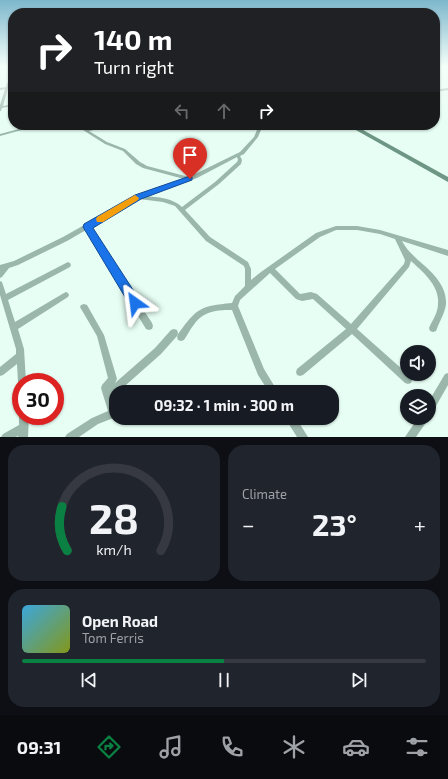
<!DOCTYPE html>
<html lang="en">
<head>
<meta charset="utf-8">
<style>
  :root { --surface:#171b24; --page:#20242c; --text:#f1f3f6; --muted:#9ea1a6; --line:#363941; --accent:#0b8043 }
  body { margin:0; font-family:"Exo 2",sans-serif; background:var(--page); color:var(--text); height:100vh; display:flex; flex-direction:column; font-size:15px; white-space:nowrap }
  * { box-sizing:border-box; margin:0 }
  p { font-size:13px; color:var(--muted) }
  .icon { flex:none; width:22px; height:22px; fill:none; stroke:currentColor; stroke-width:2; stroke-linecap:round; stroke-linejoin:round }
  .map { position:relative; height:437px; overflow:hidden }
  .panel { display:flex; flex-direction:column; gap:8px; padding:8px; background:#0d0f14; flex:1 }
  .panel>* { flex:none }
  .hud { position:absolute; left:8px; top:8px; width:432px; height:122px; border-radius:16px; box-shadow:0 1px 3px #0004; background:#202124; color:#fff; overflow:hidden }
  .controls { position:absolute; left:400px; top:345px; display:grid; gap:8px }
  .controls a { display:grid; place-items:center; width:36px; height:36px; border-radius:50%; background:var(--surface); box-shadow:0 1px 3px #0004; font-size:20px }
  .speed { position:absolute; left:12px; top:373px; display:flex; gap:8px; font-size:20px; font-weight:700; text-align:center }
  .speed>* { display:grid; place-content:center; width:52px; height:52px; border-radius:50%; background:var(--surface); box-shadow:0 1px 3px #0004; line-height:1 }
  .speed .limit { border:6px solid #d22; background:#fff; color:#111 }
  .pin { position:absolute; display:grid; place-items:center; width:34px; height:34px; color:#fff; margin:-41px -17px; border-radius:50% 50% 50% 0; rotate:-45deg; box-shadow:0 0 4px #0007 }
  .pin .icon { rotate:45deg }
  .me { position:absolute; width:44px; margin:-22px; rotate:329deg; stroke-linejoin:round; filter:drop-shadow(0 0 3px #0008) }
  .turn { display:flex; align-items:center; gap:14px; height:84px; padding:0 20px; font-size:18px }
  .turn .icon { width:52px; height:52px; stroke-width:2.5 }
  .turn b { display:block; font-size:28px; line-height:34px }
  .lanes { display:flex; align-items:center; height:38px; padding:0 20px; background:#0003; justify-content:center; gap:20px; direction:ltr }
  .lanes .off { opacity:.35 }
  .big { font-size:30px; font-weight:700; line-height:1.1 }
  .panel .card { flex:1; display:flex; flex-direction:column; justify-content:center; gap:6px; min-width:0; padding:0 14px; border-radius:16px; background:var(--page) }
  .panel .dial { align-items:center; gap:0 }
  .dial svg { height:104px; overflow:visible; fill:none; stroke:var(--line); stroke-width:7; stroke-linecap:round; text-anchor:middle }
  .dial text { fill:var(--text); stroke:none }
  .song { display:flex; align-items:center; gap:12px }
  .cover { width:48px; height:48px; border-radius:6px; background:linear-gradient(135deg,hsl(200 70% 55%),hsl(70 70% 35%)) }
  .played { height:4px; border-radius:2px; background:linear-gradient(90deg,var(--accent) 50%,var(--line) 50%) }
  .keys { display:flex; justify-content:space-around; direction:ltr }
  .heat { display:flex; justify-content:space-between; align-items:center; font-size:22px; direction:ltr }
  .panel .tiles { flex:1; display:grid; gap:8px; grid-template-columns:1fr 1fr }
  .card:last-child { grid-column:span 2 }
  .trip { position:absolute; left:109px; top:385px; width:230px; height:40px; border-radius:16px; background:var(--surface); box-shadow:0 1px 3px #0004; font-weight:700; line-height:40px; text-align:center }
  .tab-bar { display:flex; height:64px; justify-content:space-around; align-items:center; background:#090b0e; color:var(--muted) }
  .tab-bar .icon { width:28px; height:28px }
  .tab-bar .current { color:var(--accent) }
  .tab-bar b { font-size:18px; color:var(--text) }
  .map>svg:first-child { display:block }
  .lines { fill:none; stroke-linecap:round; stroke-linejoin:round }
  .street { fill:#9bb6aa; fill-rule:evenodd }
  .secondary { fill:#6e9685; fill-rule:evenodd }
  .route { fill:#1a73e8; stroke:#114b97 }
  .slow { fill:#f59e0b }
</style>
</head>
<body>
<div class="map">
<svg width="448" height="437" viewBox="0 0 448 437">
  <rect width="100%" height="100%" fill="#e6fef3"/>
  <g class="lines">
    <!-- street -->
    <path class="street" d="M13 81V83L9 85 3 106 13 104V106L2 108 1 111H0V105L5 89 0 90V88L6 87 7 83Z
      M448 88V90L435 92V90Z
      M34 125H40L0 136V134Z
      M45 125H57L86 129 107 125H131L129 126 108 127 89 131 107 142 125 149 140 162 147 166 189 177 240 152 254 137 259 125H263L258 137 244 154 240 156 242 160 241 164 219 184 185 210 210 237 248 262 251 269V280L261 272 316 233 336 226H357L380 230 448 250V256L402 241C406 249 412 254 418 260 431 271 447 285 446 304 445 313 439 322 436 331L433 332 430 331 429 328C432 321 438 313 438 304 440 286 423 272 411 261L409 267 357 329 411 377 412 380 411 383 408 384 405 383 352 334 303 375 300 376 297 375 296 372 297 369 346 329 313 299 302 301 296 299 270 273 240 300 238 306 264 369 278 392H269L258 375 232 310C224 310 214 310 206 314 196 318 190 331 184 340L181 341 178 340 177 337 178 334C197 308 200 306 232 303L235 296 245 286V269L244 266 206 241 175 206 163 202 139 199 90 227 152 323 153 326 152 329 149 330 146 329 86 230 67 241 18 265 9 268 2 277 0 278V265L14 261 63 237 136 196 184 179 143 168 136 164 123 151 105 144 83 130 47 126ZM237 157 238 160 237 162 215 182 182 207C173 198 157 197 146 196L197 178ZM336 230H357L380 234 395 239 405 260 404 264 351 324 317 294 311 292 300 294 275 269 320 237Z
      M133 125H149C145 127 137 127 133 125Z
      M68 262 70 263 71 265 70 267 8 300 15 322 64 293 66 292 68 293 69 295 68 297 18 329 24 349 26 382H21V386L19 385 18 382 17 364 3 375 0 376V367L16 354V349L0 295V281L2 282 6 294Z
      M84 304 87 305 104 335 117 379 115 383 155 348 171 330 174 329 177 330 178 333 177 336 161 354 118 392H116V394L112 397 116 409V417L98 424 79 437H65L67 434 92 418 108 411 101 388 102 385 108 378 97 336 80 307 81 305Z
      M448 373V385L432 413 429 415V401L445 374Z
      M21 413V416H29L28 437H18V436L16 437H1L3 434 19 425V416Z
      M285 418H296L308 437H297Z
      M418 418H429L427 421 416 437H405L407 434Z"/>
    <!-- secondary -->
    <path class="secondary" d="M347 125H354L448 177V182Z"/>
  </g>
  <!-- sky -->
  <linearGradient id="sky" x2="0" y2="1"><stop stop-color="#7db7cc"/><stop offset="0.52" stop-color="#f4fffa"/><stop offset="1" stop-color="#f4fffa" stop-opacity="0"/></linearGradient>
  <rect width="448" height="128" fill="url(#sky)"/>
  <!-- route -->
  <path class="route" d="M190 176 192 177V180L141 199 93 228 139 299 141 303 139 307 135 309 131 307 83 227 84 224 135 195Z"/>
  <!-- slow -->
  <path class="slow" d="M135 195 139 198 138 200 103 222H97L96 219 97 217Z"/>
</svg>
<div class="controls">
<a><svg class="icon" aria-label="sound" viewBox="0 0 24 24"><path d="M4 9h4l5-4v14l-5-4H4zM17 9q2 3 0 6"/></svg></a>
<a><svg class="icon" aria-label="layers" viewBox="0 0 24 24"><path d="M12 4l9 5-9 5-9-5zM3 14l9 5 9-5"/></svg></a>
</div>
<div class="speed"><div class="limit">30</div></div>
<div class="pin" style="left:190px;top:179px;background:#d93025"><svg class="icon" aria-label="arrive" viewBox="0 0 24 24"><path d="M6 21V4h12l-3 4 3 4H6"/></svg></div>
<svg class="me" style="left:135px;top:303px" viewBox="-20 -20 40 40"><path d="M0-17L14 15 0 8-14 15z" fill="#1a73e8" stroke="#fff" stroke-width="4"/></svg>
<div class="trip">09:32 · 1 min · 300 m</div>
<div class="hud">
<div class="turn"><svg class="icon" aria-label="right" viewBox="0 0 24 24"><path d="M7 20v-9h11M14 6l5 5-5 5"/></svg><div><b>140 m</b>Turn right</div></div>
<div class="lanes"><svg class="icon off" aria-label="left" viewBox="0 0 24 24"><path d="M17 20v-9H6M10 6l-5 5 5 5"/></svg><svg class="icon off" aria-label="ahead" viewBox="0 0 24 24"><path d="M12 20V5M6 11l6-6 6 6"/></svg><svg class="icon" aria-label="right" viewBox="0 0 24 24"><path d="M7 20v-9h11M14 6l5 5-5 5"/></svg></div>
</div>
</div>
<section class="panel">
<div class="tiles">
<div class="card dial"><svg viewBox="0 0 100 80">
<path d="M14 69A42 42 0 1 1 86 69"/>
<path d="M14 69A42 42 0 0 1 10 35" stroke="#0b8043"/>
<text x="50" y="56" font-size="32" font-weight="700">28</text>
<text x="50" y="72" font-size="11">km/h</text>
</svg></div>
<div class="card"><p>Climate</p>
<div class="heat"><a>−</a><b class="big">23°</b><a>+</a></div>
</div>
<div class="card">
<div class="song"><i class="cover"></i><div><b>Open Road</b><p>Tom Ferris</p></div></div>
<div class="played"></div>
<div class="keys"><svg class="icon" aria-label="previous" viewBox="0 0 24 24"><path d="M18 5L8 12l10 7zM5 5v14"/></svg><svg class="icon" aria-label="pause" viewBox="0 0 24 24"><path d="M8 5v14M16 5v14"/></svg><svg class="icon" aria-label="next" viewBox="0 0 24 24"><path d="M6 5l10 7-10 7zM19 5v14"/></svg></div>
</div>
</div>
</section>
<nav class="tab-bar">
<b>09:31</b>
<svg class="icon current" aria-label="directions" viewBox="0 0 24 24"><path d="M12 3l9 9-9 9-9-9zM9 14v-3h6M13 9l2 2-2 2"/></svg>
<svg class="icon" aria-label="music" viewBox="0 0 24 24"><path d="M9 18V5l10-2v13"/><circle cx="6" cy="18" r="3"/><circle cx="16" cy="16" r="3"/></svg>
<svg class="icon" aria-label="phone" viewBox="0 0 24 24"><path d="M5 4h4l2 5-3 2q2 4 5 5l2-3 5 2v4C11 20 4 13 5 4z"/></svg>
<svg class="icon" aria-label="climate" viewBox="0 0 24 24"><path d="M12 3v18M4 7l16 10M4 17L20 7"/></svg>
<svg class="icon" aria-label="car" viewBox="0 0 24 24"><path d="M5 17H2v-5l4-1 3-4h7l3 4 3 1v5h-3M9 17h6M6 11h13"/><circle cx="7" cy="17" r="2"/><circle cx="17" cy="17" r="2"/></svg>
<svg class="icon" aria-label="filters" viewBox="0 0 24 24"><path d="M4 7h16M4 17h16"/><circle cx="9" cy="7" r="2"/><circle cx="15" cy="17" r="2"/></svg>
</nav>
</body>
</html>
